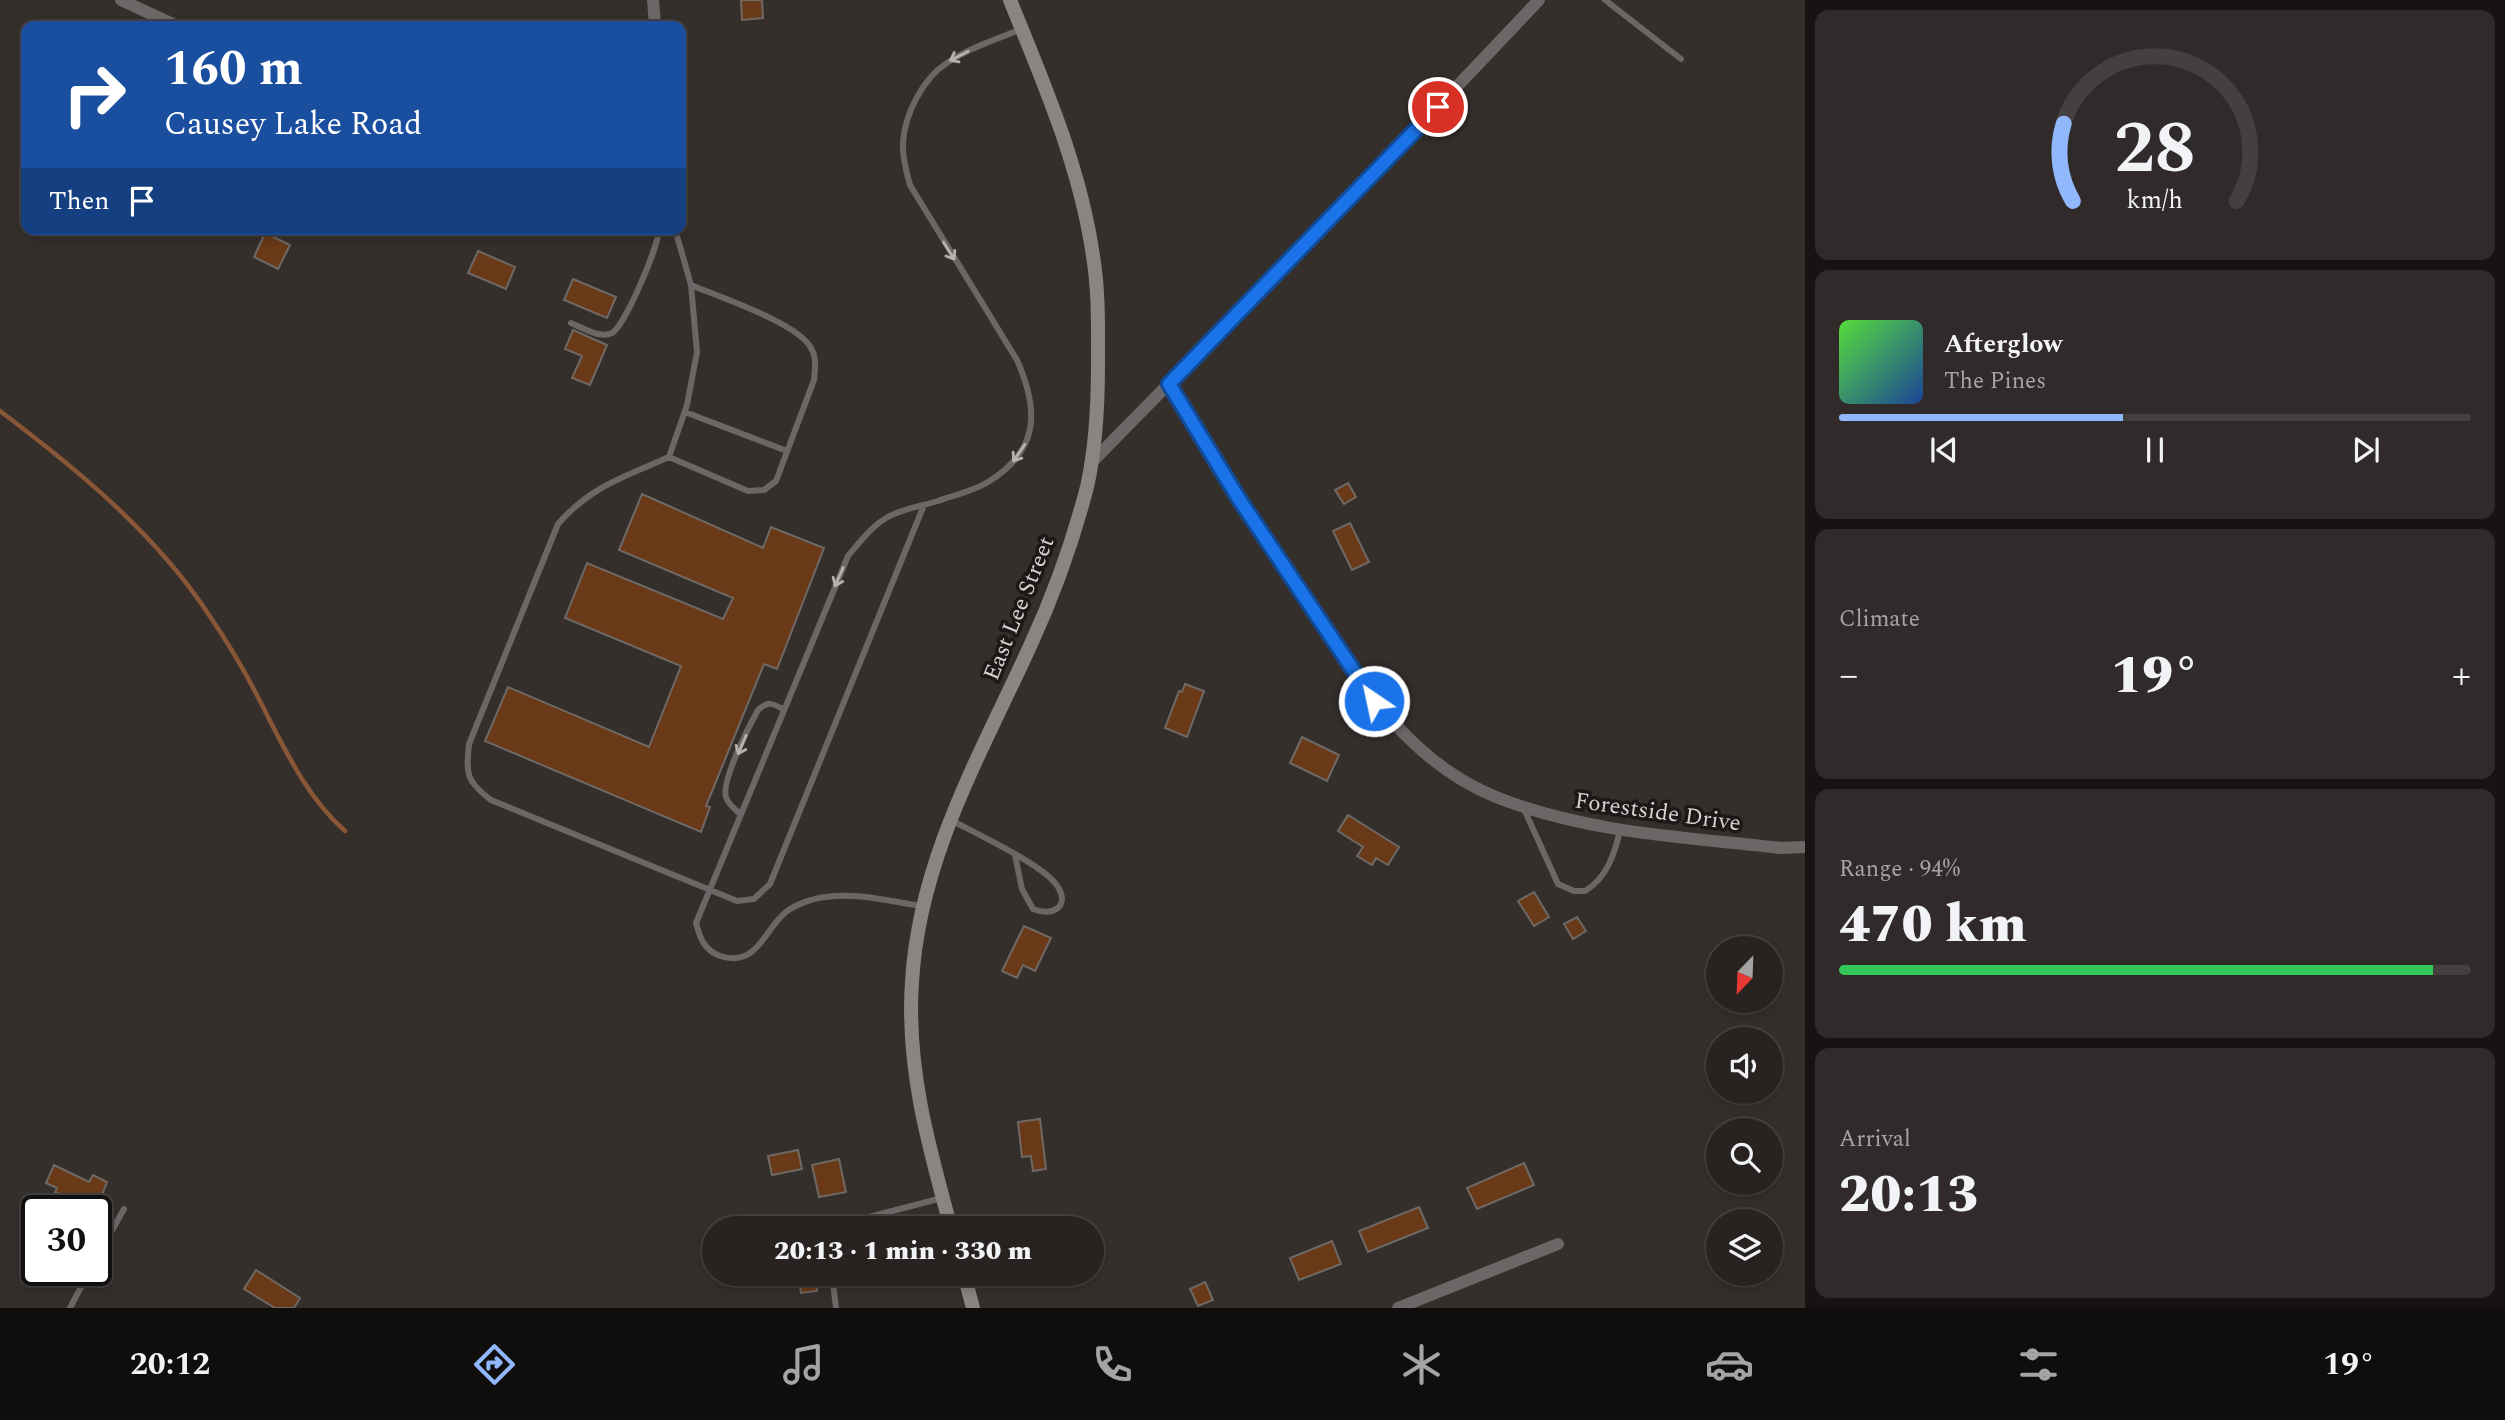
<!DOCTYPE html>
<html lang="en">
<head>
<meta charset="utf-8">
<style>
  :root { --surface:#282321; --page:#302b2a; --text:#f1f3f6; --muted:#a5a4a5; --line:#44403f; --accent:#91b8fd }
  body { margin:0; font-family:Spectral,serif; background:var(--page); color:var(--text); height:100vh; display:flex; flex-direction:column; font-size:26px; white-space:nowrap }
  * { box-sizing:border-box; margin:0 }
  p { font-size:23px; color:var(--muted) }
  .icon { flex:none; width:38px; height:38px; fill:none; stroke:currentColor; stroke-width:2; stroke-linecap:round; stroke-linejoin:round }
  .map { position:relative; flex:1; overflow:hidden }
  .drawer { display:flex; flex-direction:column; gap:10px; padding:10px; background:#161312; width:700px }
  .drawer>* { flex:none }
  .hud { position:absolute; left:21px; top:21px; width:665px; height:214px; border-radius:14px; box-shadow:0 4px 10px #0003,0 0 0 2px var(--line); background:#1a4fa0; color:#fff; overflow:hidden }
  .needle { width:46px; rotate:203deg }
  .fabs { position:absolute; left:1706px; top:936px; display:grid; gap:14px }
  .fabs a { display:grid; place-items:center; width:77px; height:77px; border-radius:50%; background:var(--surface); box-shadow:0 4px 10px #0003,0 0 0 2px var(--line); font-size:35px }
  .speed { position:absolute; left:21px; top:1195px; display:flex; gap:14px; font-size:35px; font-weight:700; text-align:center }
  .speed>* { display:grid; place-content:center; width:91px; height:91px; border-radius:50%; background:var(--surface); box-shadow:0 4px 10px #0003,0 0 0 2px var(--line); line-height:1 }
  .speed .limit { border:4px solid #111; border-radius:10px; background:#fff; color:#111 }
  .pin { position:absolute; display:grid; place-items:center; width:60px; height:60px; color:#fff; margin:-30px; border:4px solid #fff; border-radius:50%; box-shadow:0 2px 7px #0007 }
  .me { position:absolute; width:77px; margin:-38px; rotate:326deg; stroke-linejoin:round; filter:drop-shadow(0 0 5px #0008) }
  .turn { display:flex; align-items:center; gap:24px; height:147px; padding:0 28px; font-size:32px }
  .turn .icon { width:91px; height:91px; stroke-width:2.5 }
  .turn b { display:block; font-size:49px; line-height:60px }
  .then { display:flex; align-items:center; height:66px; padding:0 28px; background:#0003; gap:14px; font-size:26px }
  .big { font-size:52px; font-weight:800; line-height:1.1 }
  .drawer .card { flex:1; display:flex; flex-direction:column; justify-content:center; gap:10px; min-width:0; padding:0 24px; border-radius:14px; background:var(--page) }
  .drawer .dial { align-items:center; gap:0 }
  .dial svg { height:182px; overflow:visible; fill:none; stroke:var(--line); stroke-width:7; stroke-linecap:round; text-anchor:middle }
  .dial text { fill:var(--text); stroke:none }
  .song { display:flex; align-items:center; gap:21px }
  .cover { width:84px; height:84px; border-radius:10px; background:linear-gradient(135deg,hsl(110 70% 55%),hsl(220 70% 35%)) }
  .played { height:7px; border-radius:4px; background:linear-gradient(90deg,var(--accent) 45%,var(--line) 45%) }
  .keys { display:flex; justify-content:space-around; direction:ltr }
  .heat { display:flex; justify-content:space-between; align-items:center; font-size:38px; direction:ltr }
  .charge { height:10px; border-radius:5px; background:linear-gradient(90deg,#34c759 94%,var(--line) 0) }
  .trip { position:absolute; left:702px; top:1216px; width:402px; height:70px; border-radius:35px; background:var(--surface); box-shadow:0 4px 10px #0003,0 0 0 2px var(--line); font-weight:800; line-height:70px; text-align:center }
  .dock { display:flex; height:112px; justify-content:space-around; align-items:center; background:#100e0d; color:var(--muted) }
  .dock .icon { width:49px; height:49px }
  .dock .active { color:var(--accent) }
  .dock b { font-size:32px; color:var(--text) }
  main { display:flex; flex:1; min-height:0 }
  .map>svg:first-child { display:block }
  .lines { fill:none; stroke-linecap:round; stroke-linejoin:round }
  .stream { stroke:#895636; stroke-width:4.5 }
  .building { fill:#693918; stroke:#6f6965; stroke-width:2 }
  .lane { stroke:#6a6766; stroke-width:6 }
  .street { stroke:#6a6766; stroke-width:12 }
  .secondary { stroke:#8a8583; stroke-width:14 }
  .oneway { stroke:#b6b2b0 }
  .route-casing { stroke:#114b97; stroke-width:18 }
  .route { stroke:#1a73e8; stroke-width:12 }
  .labels { text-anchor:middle; stroke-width:7; stroke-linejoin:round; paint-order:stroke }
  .street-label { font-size:23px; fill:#d6d2d0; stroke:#1b1817 }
</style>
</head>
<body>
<main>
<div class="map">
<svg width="1805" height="1308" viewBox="0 0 1805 1308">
  <rect width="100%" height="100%" fill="#352f2c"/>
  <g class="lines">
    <!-- stream -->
    <path class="stream" d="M0 411C77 469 156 534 209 615 231 647 251 682 268 717 289 758 310 800 345 831"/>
  </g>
  <!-- building -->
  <path class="building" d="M741 0H762L763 18 742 20Z
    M265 233 290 245 278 269 254 257Z
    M478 251 515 267 506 289 468 273Z
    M573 279 616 297 607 318 564 300Z
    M573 330 607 345 590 385 572 378 582 356 565 349Z
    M1348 483 1356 497 1344 504 1335 490Z
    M642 494 763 548 771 527 824 548 777 669 764 664 706 806 710 807 701 832 485 741 508 687 649 747 681 666 565 618 587 563 723 619 733 598 619 550Z
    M1350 523 1369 562 1352 570 1333 531Z
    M1185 684 1204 691 1187 737 1165 728 1179 691 1182 692Z
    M1302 737 1339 755 1327 781 1290 763Z
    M1348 815 1399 847 1388 865 1376 858 1372 865 1357 856 1363 847 1338 831Z
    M1534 892 1549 917 1534 926 1518 901Z
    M1577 917 1586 931 1573 939 1564 924Z
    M1024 926 1051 938 1035 971 1023 965 1017 978 1002 971Z
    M1040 1119 1046 1169 1033 1171 1031 1156 1022 1157 1018 1122Z
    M798 1150 802 1169 772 1175 768 1156Z
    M839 1159 846 1192 819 1197 812 1165Z
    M1524 1163 1534 1185 1477 1209 1467 1188Z
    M54 1165 89 1182 93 1175 107 1182 97 1208 86 1203 85 1205 55 1192 57 1188 46 1183Z
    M1419 1207 1428 1228 1368 1252 1359 1231Z
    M1332 1241 1341 1264 1299 1280 1290 1258Z
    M256 1270 300 1298 294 1308H275L244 1289Z
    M798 1274H815L817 1291 801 1293Z
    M1205 1282 1213 1300 1198 1306 1190 1289Z"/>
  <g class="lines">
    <!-- lane -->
    <path class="lane" d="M1605 0 1681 59
      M675 229 691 285 697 352 687 405 669 457 748 491 764 490 776 481 814 380C815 370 817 358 811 348 798 323 719 297 691 285
      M571 323C583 328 600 339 612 333 625 326 659 245 659 229
      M685 412 787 451
      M669 457C624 477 591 486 558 524L469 744C466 774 466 781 491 800L737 901 754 899 770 884 924 505
      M1523 807 1558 884 1574 891H1585C1607 878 1615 853 1620 830
      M740 814C735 809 728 804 726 797 721 781 749 726 758 710 768 701 772 703 783 709
      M951 820C975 833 1046 866 1058 887 1070 907 1052 917 1033 909L1022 889 1015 855
      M922 906C892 902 857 892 826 897 814 898 796 904 786 912 764 929 758 968 720 956 704 950 700 938 696 923L848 556C859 543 871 527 886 518 901 509 922 506 938 501 954 495 974 491 988 482 1040 450 1039 410 1017 360L910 185C906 171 902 156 903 142 905 114 923 78 947 63 969 48 997 39 1022 29
      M841 1228 850 1222 942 1198
      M96 1259 124 1209
      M832 1274 836 1308
      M70 1308 90 1270"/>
    <!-- street -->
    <path class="street" d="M121 0 177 26
      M653 0 655 26
      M1169 384C1212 453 1255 522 1300 590 1354 671 1400 758 1496 797 1586 833 1685 837 1781 848L1805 847
      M1090 464 1353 196 1539 0
      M1398 1308 1558 1244"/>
    <!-- secondary -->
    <path class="secondary" d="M951 1228C929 1148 906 1067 912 982 919 859 981 754 1031 644 1054 594 1073 541 1087 487 1096 447 1098 406 1098 365 1098 329 1099 292 1093 256 1080 166 1044 84 1010 0
      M964 1274 973 1308"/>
  </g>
  <!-- one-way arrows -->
  <defs><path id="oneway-shaft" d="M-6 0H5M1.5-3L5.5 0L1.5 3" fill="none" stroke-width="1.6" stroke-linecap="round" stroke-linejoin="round" transform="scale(1.75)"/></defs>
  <g class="oneway">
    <use href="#oneway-shaft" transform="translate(959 56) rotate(153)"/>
    <use href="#oneway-shaft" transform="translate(949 251) rotate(58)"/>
    <use href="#oneway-shaft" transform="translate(1019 453) rotate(124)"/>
    <use href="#oneway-shaft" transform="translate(839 577) rotate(114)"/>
    <use href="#oneway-shaft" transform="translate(742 745) rotate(113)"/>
  </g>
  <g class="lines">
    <defs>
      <path id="route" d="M1374 701 1239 499 1169 384 1438 107"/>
    </defs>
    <!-- route casing -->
    <use href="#route" class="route-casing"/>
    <!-- route -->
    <use href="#route" class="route"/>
  </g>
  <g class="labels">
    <!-- street labels -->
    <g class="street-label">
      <text transform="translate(1018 608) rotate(-68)" y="8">East Lee Street</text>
      <text transform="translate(1658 811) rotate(8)" y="8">Forestside Drive</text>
    </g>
  </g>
</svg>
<div class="fabs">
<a><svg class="needle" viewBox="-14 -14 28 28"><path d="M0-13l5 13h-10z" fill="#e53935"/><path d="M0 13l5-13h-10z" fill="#a5a4a5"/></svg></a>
<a><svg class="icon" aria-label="sound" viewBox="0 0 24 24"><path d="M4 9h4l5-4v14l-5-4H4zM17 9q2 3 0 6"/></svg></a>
<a><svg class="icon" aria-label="search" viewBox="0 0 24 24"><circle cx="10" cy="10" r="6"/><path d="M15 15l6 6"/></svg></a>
<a><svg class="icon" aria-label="layers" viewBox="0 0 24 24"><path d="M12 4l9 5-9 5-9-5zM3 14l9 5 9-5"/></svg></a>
</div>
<div class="speed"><div class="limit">30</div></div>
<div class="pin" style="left:1438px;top:107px;background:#d93025"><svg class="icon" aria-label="arrive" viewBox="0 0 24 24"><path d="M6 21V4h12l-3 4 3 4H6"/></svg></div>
<svg class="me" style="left:1374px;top:701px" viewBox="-20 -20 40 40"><circle r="17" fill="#1a73e8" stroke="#fff" stroke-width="3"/><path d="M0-11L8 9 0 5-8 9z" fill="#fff"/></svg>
<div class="trip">20:13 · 1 min · 330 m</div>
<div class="hud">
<div class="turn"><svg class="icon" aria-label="right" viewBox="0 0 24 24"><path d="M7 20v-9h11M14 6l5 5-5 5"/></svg><div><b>160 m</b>Causey Lake Road</div></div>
<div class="then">Then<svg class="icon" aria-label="arrive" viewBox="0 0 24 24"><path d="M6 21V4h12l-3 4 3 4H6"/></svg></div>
</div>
</div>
<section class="drawer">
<div class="card dial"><svg viewBox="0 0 100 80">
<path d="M14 69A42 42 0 1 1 86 69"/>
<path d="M14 69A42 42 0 0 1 10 35" stroke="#91b8fd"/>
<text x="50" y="56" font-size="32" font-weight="700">28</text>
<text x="50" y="72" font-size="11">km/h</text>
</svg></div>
<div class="card">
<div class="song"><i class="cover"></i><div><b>Afterglow</b><p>The Pines</p></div></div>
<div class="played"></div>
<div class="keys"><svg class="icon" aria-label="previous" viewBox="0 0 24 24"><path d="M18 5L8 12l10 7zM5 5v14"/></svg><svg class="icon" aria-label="pause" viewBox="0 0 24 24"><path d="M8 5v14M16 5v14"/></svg><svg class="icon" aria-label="next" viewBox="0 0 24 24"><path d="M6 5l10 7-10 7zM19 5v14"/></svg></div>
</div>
<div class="card"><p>Climate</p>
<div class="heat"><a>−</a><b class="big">19°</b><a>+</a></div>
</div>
<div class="card"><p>Range · 94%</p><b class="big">470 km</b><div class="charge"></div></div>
<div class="card"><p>Arrival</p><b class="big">20:13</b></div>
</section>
</main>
<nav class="dock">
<b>20:12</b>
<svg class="icon active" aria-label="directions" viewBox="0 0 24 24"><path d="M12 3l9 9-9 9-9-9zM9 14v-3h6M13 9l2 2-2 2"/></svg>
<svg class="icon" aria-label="music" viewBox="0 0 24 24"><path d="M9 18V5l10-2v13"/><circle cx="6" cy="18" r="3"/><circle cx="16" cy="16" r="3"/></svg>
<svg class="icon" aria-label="phone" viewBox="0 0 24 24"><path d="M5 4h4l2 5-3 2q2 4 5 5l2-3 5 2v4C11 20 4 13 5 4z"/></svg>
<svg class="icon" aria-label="climate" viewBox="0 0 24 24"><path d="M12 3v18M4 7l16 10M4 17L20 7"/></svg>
<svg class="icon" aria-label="car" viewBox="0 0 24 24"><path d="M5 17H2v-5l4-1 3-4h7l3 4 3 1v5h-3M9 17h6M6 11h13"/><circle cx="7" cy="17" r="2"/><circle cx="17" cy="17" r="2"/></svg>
<svg class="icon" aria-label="filters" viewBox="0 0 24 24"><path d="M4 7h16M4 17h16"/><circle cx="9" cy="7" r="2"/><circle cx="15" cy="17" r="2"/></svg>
<b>19°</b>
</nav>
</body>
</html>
